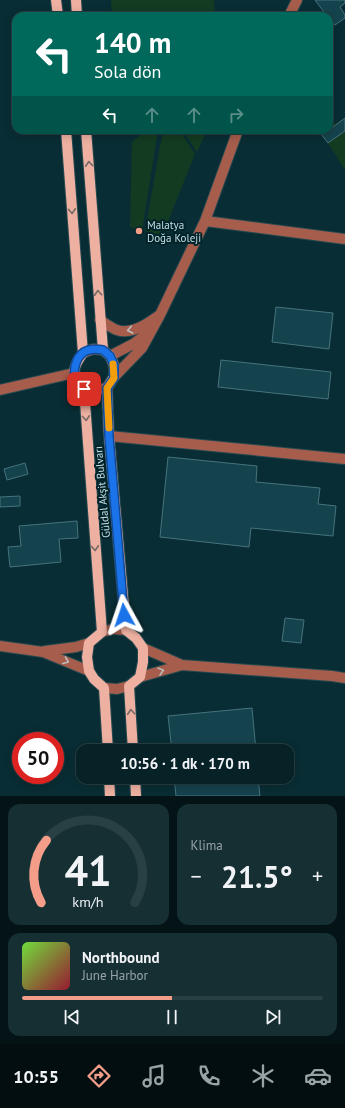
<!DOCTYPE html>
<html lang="tr">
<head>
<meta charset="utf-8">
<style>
  :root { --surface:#072227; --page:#152f33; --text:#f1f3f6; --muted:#98a4a7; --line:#283f44; --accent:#f49e8a }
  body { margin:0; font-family:"PT Sans",sans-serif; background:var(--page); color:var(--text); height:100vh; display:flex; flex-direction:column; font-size:15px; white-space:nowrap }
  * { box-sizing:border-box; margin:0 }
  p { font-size:13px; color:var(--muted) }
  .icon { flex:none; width:22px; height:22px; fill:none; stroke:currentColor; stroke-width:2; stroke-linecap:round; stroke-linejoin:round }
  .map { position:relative; height:796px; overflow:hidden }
  .sheet { display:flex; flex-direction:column; gap:8px; padding:8px; background:#041315; flex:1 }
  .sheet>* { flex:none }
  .top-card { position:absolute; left:12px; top:12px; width:321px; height:122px; border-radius:12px; box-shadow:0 2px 10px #0003,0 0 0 1px var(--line); background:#00695c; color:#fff; overflow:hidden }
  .speed { position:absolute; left:12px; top:732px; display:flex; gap:8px; font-size:20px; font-weight:700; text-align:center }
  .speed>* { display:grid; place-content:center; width:52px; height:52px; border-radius:50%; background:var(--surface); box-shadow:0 2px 10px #0003,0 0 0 1px var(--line); line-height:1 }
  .speed .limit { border:6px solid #d22; background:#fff; color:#111 }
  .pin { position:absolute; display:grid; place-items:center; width:34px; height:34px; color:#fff; margin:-17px; border-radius:8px; box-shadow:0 2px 6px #0006 }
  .me { position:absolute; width:44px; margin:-22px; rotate:355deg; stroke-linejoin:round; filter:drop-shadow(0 0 3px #0008) }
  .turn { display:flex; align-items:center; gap:14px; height:84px; padding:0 16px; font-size:18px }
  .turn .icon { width:52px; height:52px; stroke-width:2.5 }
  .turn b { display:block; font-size:28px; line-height:34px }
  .lanes { display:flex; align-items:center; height:38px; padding:0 16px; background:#0003; justify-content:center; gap:20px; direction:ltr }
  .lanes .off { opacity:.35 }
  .big { font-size:30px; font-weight:800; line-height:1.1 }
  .sheet .tile { flex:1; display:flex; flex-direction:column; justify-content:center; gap:6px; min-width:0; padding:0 14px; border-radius:12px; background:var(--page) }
  .sheet .dial { align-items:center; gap:0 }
  .dial svg { height:104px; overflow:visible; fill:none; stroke:var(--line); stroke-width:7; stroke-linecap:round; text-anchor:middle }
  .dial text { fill:var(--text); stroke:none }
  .song { display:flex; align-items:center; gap:12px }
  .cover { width:48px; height:48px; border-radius:6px; background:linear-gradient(135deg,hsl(100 70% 55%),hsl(350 70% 35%)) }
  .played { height:4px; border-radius:2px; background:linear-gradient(90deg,var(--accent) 50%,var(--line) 50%) }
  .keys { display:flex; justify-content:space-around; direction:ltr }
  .heat { display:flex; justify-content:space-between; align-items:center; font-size:22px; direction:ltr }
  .sheet .tiles { flex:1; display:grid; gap:8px; grid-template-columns:1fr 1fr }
  .tile:last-child { grid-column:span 2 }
  .trip { position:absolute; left:76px; top:744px; width:218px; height:40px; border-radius:12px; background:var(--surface); box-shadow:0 2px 10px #0003,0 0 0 1px var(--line); font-weight:800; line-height:40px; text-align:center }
  .tab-bar { display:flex; height:64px; justify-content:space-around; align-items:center; background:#030e10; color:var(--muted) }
  .tab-bar .icon { width:28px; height:28px }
  .tab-bar .active { color:var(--accent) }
  .tab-bar b { font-size:18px; color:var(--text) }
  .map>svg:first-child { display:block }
  .green { fill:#133b22 }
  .building { fill:#15434d; stroke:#46737d }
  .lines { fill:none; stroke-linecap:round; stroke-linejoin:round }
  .minor-casing { stroke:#274950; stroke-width:12 }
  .major-casing { stroke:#274950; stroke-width:12 }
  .minor { stroke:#a65d4c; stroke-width:10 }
  .major { stroke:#edb0a1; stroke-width:10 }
  .oneway { stroke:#766a66 }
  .oneway2 { stroke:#bebdbd }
  .route-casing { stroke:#114b97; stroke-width:10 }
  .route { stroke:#1a73e8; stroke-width:7 }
  .slow { stroke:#f59e0b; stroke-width:7 }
  .poi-dot { fill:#f49e8a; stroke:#00232a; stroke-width:1.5 }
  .labels { text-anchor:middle; stroke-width:4; stroke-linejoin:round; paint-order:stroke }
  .poi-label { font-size:11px; fill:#c6dde3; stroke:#00232a; text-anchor:start }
  .street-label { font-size:11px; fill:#c6dde3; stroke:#00232a }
</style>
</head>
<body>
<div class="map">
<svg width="345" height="796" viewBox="0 0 345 796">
  <rect width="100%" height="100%" fill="#092d34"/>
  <!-- green -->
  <path class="green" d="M111 0H214L215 16H112Z
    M345 118V170L321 132 329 130V127Z
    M146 130H158L142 231 130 227 132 142Z
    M163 130H179L195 154 162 236 145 231Z
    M182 130H207L197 152Z"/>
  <!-- building -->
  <path class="building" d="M315 0H345V3L340 7 345 15V18L335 25 329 16 328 15 327 16Z
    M345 118V131L328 143 318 130H329Z
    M276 307 333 313 329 349 272 342Z
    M221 360 331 372 328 399 218 387Z
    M168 457 257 466 256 482 320 488 318 504 336 506 333 536 251 528 249 547 160 537Z
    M25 463 28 474 7 480 4 469Z
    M20 496V506L0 507V497Z
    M77 521 78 538 59 539 61 562 10 567 8 547 21 546 19 526Z
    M285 618 304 620 301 643 282 641Z
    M252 708 256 751H172L168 716Z
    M174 777H258L260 796H176Z"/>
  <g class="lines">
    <defs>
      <path id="minor" d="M289 16 297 0
        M205 221 345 239
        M100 320C105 323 111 328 117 330 131 335 147 324 158 316
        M83 353 93 349 103 350
        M110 356 133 344 148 333
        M114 377 142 348 160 315 205 221 238 130
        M84 389 96 390 107 388
        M0 390 74 373
        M109 436 345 459
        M102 632 113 629 126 630
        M0 646 43 652 89 671
        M143 648 182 665 332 676 345 678
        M45 651 76 647 89 643
        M140 677 182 665
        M104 688 117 689 129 686"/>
      <path id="major" d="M56 0 58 16
        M76 0 77 16
        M66 130 83 353C72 368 71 374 84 389L102 632 89 643 87 657 89 671 94 679 104 688 108 751
        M86 130 103 350 110 356 114 365V377L107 388 109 436 126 630 136 638 143 648V662L140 677 129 686 133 751
        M109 777 110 796
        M135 777 136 796"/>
    </defs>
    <!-- minor casing -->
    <use href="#minor" class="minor-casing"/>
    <!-- major casing -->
    <use href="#major" class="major-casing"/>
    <!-- minor -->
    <use href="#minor" class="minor"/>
    <!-- major -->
    <use href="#major" class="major"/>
  </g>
  <!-- one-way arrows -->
  <defs><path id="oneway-chevron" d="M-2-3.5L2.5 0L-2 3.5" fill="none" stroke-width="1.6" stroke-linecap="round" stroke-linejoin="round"/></defs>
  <g class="oneway">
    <use href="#oneway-chevron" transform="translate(89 164) rotate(-94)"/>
    <use href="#oneway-chevron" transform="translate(72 211) rotate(86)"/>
    <use href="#oneway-chevron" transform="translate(98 293) rotate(-94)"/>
    <use href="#oneway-chevron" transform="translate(86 418) rotate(86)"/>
    <use href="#oneway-chevron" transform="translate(95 548) rotate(86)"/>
    <use href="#oneway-chevron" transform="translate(131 712) rotate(-94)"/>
  </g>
  <g class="oneway2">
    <use href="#oneway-chevron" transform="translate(130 330) rotate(169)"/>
    <use href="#oneway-chevron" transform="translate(66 661) rotate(22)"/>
    <use href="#oneway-chevron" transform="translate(161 671) rotate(-15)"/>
  </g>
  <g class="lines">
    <defs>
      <path id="route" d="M84 389C82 386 79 384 77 381 72 373 75 358 84 352 89 349 97 349 103 350L110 356 114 365V378L107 388 109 436 124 615"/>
    </defs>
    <!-- route casing -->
    <use href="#route" class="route-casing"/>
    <!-- route -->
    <use href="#route" class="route"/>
    <!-- slow -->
    <path class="slow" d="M109 428 107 388 114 378 113 364"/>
  </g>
  <!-- markers -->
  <circle class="poi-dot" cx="139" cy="231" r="4"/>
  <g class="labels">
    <!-- poi labels -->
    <g class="poi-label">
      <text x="147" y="229">Malatya<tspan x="147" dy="13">Doğa Koleji</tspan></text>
    </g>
    <!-- street labels -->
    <g class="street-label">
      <text transform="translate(102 492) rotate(-95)" y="4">Güldal Akşit Bulvarı</text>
    </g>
  </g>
</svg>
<div class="speed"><div class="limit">50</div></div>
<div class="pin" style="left:84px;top:389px;background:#d93025"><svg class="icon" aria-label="arrive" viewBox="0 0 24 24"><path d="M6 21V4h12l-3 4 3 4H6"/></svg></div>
<svg class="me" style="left:124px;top:615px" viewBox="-20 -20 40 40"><path d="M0-17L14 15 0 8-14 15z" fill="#1a73e8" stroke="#fff" stroke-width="4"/></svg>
<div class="trip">10:56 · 1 dk · 170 m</div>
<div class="top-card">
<div class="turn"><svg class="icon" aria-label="left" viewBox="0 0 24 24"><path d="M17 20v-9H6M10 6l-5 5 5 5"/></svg><div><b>140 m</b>Sola dön</div></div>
<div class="lanes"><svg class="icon" aria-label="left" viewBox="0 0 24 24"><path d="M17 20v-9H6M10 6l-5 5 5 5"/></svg><svg class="icon off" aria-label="ahead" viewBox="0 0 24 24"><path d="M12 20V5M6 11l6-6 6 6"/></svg><svg class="icon off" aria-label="ahead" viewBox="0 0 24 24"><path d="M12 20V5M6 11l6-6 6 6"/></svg><svg class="icon off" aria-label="right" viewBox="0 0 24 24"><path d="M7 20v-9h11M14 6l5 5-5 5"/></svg></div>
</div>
</div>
<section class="sheet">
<div class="tiles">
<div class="tile dial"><svg viewBox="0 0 100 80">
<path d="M14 69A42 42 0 1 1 86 69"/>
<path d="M14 69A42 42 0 0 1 18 21" stroke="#f49e8a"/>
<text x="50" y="56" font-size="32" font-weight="700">41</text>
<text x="50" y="72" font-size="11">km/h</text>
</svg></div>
<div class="tile"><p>Klima</p>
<div class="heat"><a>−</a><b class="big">21.5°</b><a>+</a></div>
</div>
<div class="tile">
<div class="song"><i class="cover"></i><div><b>Northbound</b><p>June Harbor</p></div></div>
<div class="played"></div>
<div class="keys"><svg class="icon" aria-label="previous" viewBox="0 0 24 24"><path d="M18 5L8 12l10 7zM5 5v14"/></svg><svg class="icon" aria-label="pause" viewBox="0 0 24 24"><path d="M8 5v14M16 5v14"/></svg><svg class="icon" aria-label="next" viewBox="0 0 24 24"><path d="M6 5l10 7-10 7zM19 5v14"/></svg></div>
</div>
</div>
</section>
<nav class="tab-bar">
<b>10:55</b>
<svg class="icon active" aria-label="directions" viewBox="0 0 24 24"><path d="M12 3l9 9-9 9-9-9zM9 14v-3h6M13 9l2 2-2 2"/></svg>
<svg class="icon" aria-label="music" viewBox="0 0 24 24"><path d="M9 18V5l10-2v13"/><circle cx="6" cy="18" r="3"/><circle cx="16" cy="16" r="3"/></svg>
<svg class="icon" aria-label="phone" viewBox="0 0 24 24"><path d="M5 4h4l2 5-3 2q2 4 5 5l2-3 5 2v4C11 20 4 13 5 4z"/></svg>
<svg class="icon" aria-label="climate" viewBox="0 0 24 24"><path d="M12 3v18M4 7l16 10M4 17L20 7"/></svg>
<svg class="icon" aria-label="car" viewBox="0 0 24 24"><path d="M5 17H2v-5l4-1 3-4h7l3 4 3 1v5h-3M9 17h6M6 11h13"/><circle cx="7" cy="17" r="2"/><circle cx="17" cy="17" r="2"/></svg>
</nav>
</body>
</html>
